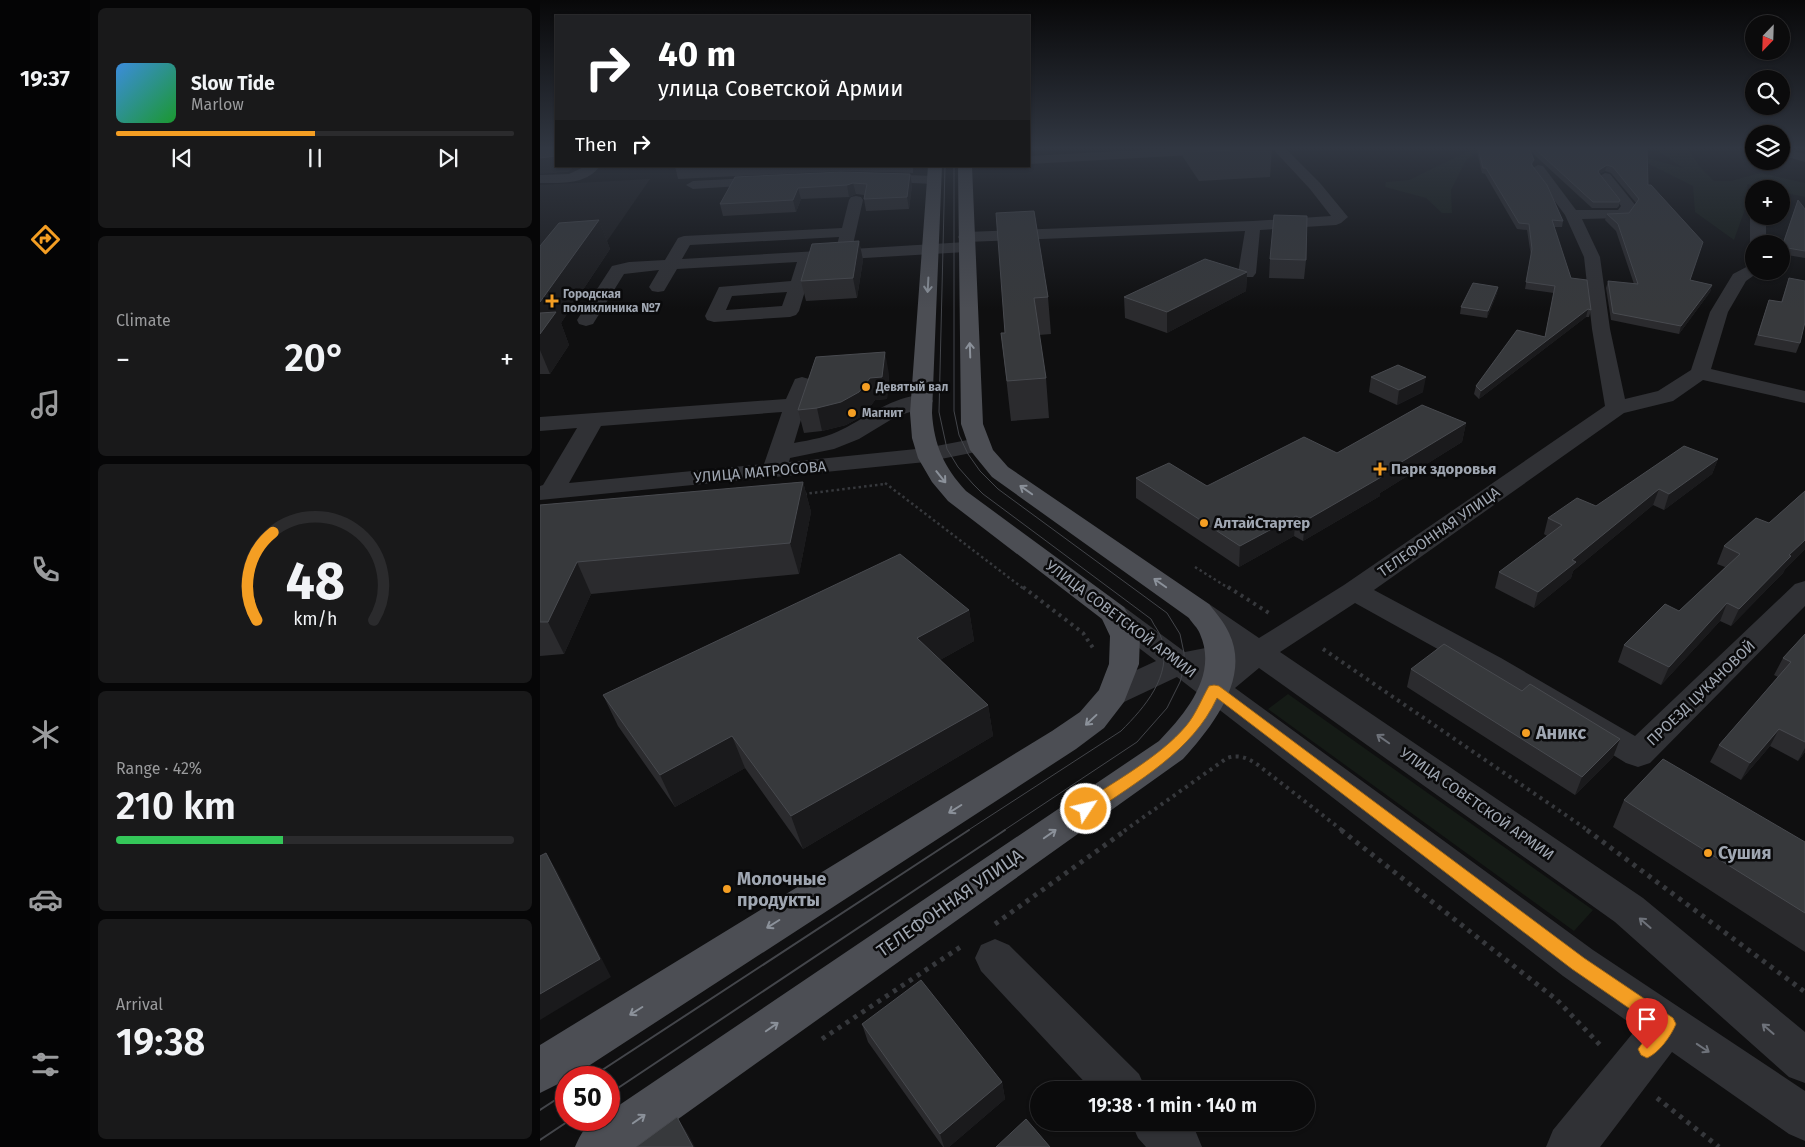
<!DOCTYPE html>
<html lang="en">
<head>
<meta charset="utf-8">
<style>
  :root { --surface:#0b0b0c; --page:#19191a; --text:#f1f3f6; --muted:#9a9b9d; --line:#2b2b2d; --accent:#f49e23 }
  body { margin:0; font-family:"Fira Sans",sans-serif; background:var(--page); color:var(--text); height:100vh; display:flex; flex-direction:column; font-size:19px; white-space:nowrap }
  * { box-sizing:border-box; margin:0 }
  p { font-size:16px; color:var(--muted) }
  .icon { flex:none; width:28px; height:28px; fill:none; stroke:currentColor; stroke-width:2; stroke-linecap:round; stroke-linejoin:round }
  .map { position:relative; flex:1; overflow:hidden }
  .details { display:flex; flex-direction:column; gap:8px; padding:8px; background:#060607; width:450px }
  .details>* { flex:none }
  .top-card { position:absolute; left:15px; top:15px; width:475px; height:152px; border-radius:0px; box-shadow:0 1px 4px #0004,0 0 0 1px var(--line); background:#202124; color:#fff; overflow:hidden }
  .needle { width:32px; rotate:203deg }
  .tools { position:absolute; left:1205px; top:15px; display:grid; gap:10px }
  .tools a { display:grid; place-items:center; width:45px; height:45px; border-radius:50%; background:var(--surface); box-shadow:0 1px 4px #0004,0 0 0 1px var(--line); font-size:25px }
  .speed { position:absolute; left:15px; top:1066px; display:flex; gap:10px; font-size:25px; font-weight:700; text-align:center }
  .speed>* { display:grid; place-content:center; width:65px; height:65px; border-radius:50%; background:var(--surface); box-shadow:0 1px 4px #0004,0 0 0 1px var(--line); line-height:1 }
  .speed .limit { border:8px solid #d22; background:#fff; color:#111 }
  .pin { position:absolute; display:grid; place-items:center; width:42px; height:42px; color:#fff; margin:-51px -21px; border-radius:50% 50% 50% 0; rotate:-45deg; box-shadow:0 0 5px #0007 }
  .pin .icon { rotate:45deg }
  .me { position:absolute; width:55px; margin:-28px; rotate:55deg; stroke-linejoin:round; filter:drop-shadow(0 0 4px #0008) }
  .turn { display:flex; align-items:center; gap:18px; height:105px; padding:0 20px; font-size:22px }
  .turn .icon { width:65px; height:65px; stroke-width:2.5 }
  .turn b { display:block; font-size:35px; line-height:42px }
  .then { display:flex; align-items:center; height:48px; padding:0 20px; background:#0003; gap:10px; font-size:19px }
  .big { font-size:38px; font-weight:600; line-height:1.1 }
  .details .tile { flex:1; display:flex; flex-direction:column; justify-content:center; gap:8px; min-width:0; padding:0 18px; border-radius:8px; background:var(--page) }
  .details .dial { align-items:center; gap:0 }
  .dial svg { height:130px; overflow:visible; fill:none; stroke:var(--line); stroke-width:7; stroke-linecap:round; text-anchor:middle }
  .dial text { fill:var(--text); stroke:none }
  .song { display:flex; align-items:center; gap:15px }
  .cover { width:60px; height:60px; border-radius:8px; background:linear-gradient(135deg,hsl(210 70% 55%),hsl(130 70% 35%)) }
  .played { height:5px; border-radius:2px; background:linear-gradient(90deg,var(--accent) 50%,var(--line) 50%) }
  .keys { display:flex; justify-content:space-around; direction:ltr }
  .heat { display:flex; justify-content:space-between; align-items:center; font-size:28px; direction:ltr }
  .charge { height:8px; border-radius:4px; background:linear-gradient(90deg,#34c759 42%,var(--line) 0) }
  .trip { position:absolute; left:490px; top:1081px; width:285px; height:50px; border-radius:25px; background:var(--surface); box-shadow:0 1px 4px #0004,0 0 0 1px var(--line); font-weight:600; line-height:50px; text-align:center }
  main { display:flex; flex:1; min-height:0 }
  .tabs { display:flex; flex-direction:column; width:90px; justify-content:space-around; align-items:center; background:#040405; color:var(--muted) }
  .tabs .icon { width:35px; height:35px }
  .tabs .selected { color:var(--accent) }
  .tabs b { font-size:22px; color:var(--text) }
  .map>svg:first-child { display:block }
  .built { fill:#1b1b1d }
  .green { fill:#151b16 }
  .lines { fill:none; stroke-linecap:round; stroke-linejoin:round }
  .path-far2 { stroke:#36383c; stroke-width:2.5; stroke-dasharray:2.5 3; stroke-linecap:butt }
  .path-far1 { stroke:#36383c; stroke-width:4; stroke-dasharray:3 4.5; stroke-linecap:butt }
  .path { stroke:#36383c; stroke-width:5; stroke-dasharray:4 5.5; stroke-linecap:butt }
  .minor { fill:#303135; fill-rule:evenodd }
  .major { fill:#4c4e54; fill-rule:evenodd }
  .tram-far1 { stroke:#43454a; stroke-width:1 }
  .tram { stroke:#43454a; stroke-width:2 }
  .wall { fill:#2b2b2e }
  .shaded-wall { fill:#1a1a1c }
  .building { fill:#37393c; stroke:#484a4f }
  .oneway { stroke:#8b919a }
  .oneway2 { stroke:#6e727a }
  .route { fill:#f49e23; stroke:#9f6717 }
  .poi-dot { fill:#f49e23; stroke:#0a0a0b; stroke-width:2 }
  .labels { text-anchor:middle; stroke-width:5; stroke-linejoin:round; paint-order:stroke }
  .far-poi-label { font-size:12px; font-weight:bold; fill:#a0a7b2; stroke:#0a0a0b; text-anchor:start }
  .poi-label { font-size:15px; font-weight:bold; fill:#a0a7b2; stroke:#0a0a0b; text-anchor:start }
  .street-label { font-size:15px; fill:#a0a7b2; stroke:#0a0a0b }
  .near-poi-label { font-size:18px; font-weight:bold; fill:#a0a7b2; stroke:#0a0a0b; text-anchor:start }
  .near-street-label { font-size:18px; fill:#a0a7b2; stroke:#0a0a0b }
</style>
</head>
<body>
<main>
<nav class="tabs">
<b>19:37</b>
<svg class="icon selected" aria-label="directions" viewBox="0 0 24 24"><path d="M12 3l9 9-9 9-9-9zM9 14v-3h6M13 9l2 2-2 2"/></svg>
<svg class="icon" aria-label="music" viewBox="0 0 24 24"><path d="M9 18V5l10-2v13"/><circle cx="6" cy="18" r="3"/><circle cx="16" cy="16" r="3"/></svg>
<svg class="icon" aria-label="phone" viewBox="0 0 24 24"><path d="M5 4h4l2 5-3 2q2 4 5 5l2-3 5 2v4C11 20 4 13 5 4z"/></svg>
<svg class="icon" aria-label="climate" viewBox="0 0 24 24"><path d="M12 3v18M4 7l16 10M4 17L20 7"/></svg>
<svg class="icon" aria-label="car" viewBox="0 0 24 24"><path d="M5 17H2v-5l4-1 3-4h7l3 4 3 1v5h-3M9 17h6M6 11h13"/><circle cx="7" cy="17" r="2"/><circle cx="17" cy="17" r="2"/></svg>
<svg class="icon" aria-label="filters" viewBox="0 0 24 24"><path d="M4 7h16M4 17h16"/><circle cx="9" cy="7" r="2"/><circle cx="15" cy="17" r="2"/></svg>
</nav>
<section class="details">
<div class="tile">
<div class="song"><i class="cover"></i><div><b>Slow Tide</b><p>Marlow</p></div></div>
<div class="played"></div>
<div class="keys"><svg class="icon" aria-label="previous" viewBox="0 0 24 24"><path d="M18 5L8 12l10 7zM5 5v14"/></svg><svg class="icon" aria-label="pause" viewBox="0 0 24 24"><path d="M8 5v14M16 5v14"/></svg><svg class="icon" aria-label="next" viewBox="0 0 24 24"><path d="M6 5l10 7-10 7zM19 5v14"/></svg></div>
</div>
<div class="tile"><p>Climate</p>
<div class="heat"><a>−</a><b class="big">20°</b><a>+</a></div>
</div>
<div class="tile dial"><svg viewBox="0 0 100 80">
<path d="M14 69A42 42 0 1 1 86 69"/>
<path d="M14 69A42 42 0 0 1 24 15" stroke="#f49e23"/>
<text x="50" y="56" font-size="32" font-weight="700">48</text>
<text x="50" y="72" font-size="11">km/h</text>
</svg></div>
<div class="tile"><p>Range · 42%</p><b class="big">210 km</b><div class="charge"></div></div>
<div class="tile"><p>Arrival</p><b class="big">19:38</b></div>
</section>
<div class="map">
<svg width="1265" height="1147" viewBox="0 0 1265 1147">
  <rect width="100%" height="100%" fill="#0f0f10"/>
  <!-- built -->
  <path class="built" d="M110 179 63 247 0 252V185Z"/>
  <!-- green -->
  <path class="green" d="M935 148H969H944L926 160 911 190 912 213H902L886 198 845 187 846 182 869 180Z
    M1114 148H1147L1161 168 1174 181H1191L1220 173 1265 183V197L1241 192V189H1227L1207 184 1209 198 1194 240 1155 212 1153 186 1103 161 1099 156 1143 168Z
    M748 694 1053 910 1034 931 728 709Z"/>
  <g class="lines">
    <!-- path-far2 -->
    <path class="path-far2" d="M345 483 484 589
      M264 494 345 484
      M655 567 690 589"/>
    <!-- path-far1 -->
    <path class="path-far1" d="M483 587 543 633 553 648
      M688 587 729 613
      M783 649 1049 831
      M584 831 687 758C699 754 708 758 718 765L803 831"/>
    <!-- path -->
    <path class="path" d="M801 830 1017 1000 1063 1048
      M1047 830 1265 992
      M455 924 586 830
      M282 1039 422 946
      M1117 1098 1179 1147"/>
    <!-- minor -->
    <path class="minor" d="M637 148H712L706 152 489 164V156Z
      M732 148H745L780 183 808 217 801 223 796 225 720 230 716 273 713 277H701L698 273 705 231 426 242 420 240 418 237 420 234 426 232 713 221 791 216 770 189Z
      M1241 148 1265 154V162L1241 155Z
      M998 165 1003 166 1036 210H1078L1081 206 1058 177 1065 173 1070 174 1096 206 1087 217 1082 218 1042 219 1060 257 1070 329 1085 399 1118 391 1151 370 1170 312 1193 274 1214 263V271H1220L1206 281 1188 312 1171 369 1265 391V403L1163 380 1133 401 1084 413 834 590 961 658 1095 736 1255 584 1265 581V606L1110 763 1098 767 1086 763 939 672 815 603 740 652 1103 898 1265 1032V1083L1249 1077 1075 922 719 668 695 688 1053 950 1265 1091V1141L1249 1134 1132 1052 1060 1147H1006L1013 1130 1097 1028 1023 976 637 677 584 702 573 705 562 702 557 694 562 686 616 661 564 621 560 614 564 607 574 605 584 607 645 652 686 644 649 618 645 611 649 604 659 602 669 604 719 638 804 585 1065 406 1052 329 1044 257 1025 215 991 169ZM683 665 673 673 667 668 669 667Z
      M46 166H60C46 185 21 183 0 183V175L29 174Z
      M335 174 394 176 401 180 394 184 330 181 328 178 330 175Z
      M229 177 234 178 236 181 234 184 153 189 146 185 153 181Z
      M316 196 321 197 323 200 312 249 426 242 432 244 434 247 432 250 426 252 274 261 259 311 256 315 250 317 174 322 167 320 165 316 179 287 251 281 257 262 137 269 124 291 118 292 112 291 109 287 119 270 84 274 53 324 46 326 39 324 37 320 72 266 89 262 125 260 138 238 144 236 302 228 309 200 311 197ZM299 237 296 250 142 259 150 245ZM247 292 242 306 186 310 192 296Z
      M1214 214V216L1226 217V244H1214V248L1210 244V217Z
      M262 377 269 379 272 383 254 443C271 440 288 437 303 429 327 417 362 390 390 396L393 401 390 406 357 416 319 439 294 449 250 458 249 462 386 448 438 438 446 440 450 445 446 450 386 462 0 500V486L3 485 37 428 0 431V417L246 399 255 379ZM242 412 224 464 29 483 61 426Z
      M455 939 469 945 599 1074 606 1090H552L441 971 435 958 441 945Z
      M591 1122H647L655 1130 662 1147H606L598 1138Z"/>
    <!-- major -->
    <path class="major" d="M388 166H402L392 413C394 445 404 467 426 491L584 607 600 636 599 664 584 702 564 728 536 749 30 1078H26V1080L0 1093V1045L512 731 540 712 559 690 569 664 570 636 562 619 408 501 392 482 378 458 372 438 370 413Z
      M418 166H432L443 424 453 450 468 467 669 604C676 613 684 622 689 633 711 678 672 727 643 759L99 1147H35C43 1129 48 1120 69 1120V1112L619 741C646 713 678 675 660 634 658 628 652 623 649 618L452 477 430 450 421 424Z"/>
    <!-- tram-far1 -->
    <path class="tram-far1" d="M405 166 399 412 407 449 418 467 433 484 443 494 611 619C614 626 620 632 622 640 632 676 605 707 581 731L427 831
      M414 166V411L419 435 428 454 440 471 458 489 627 613 640 634 644 653V668L640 682 627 708 597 742 463 831"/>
    <!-- tram -->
    <path class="tram" d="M50 1078 429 830
      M69 1094 465 830
      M0 1110 26 1093
      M0 1140 30 1120"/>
  </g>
  <!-- wall -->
  <path class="wall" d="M643 148H732L730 177 659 181 643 157Z
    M936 148H1107L1108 185 1150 280 1172 285 1170 292 1139 334 1071 320 1066 288 1068 281 1094 284 1076 231 1065 220 1067 214 1089 213 1096 203 1071 173 1065 171 1059 174 1080 200 1079 206 1077 208H1052L990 151 993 166 992 167 1023 221 1022 227H1014L1031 278 1051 310 1049 317H1046L939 399 934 394 936 386 1005 337 1014 293 985 289 991 256 987 230 977 229 945 174 942 173Z
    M135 166H373V173L303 171 138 179Z
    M195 177 372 185 369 209 326 211 324 199V195L316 194 309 197 261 199 256 212 183 216 180 204Z
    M1258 200 1265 209V258L1241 254V248Z
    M494 211 508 297 511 334 499 335 506 378 509 418 471 421 461 333H465Z
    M59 220 70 249 21 323 29 345 10 374H0V246Z
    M319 241 323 260 317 298 266 301 261 281Z
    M730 259 766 260 764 279 729 278Z
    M707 272 706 291 627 333 585 318 584 297Z
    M1249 278 1260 343 1256 353 1214 345 1229 300 1241 302Z
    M958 287 957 293 947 318 920 314 921 307Z
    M349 374 347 399 335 400 324 415 306 425 282 431 264 433 258 410Z
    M831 377 883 392 857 405 829 392Z
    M926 423 922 442 840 493V496L763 541 754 536 699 567 596 498V478L667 486 797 453Z
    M1178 459 1172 474 1124 510 1113 505 1033 571 1031 578 994 608 955 588 959 572 1007 536 1004 534 1008 518 1056 506Z
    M263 482 271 512 259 574 51 594 24 654 0 656V505Z
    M1265 491V549L1245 569 1243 573 1191 626 1180 621 1121 685 1078 662 1084 645 1139 611 1185 567 1177 564 1184 546 1229 523Z
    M429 610 434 641 400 660 448 705 453 736 263 849 205 768 135 807 78 726 63 695Z
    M1265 634V752L1258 761 1230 746 1201 780 1170 762 1179 745 1238 677 1234 675 1243 658Z
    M871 669 982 691 1080 739 1073 757 1035 795 867 687Z
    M1084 800 1265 842V952L1073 827Z
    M322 1024 462 1082 465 1099 409 1147H403L328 1042Z"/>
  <!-- shaded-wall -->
  <path class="shaded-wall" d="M16 156V166H34L28 172 0 174V158Z
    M1067 165 1065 171 1057 175 1059 170Z
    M370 174 372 185 369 209 367 197Z
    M313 183 316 194 309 197 307 185Z
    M258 188 261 199 256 212 253 200Z
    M59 220 70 249 21 323 29 345 10 374 0 350V302Z
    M319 241 323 260 317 298 313 278Z
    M707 272 706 291 627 333V312Z
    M1172 285 1170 292 1139 334 1141 326Z
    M958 287 957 293 947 318 948 311Z
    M1048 309 1046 317 939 399 941 391Z
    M345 352 349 374 347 399 335 400 324 415 306 425 282 431 277 408Z
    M886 377 883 392 857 405 859 390Z
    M926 423 922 442 840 493V496L763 541 765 521 840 475Z
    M1178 459 1172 474 1124 510 1129 494Z
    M263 482 271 512 259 574 250 543Z
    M1119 489 1113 505 1033 571 1031 578 994 608 998 592 1032 560Z
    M756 516 754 536 699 567 700 546Z
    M1265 540V549L1245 569 1243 573 1191 626 1199 609 1249 555Z
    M37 562 51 594 24 654 8 622Z
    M1187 603 1180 621 1121 685 1129 667Z
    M429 610 434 641 384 669 377 638Z
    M448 705 453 736 263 849 251 816Z
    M1239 729 1230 746 1201 780 1210 763Z
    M192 736 205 768 135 807 120 775Z
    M1080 739 1073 757 1035 795 1042 777Z
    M1265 748V752L1258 761Z
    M6 853 17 871 71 977 0 1020V994Z
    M462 1082 465 1099 409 1147H404L400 1134Z
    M137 1117 148 1134 155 1147H153Z"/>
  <!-- building -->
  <path class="building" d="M0 148H16V156L0 158Z
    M657 148H725L660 152Z
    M938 148H989L994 160 991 164 1007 185 1023 221 1012 220 1031 278 1047 280 1051 310 1048 309 941 391 936 386 977 330 1005 337 1015 286 986 282 992 249 989 224 979 223 946 168H943Z
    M994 148H1107L1108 185H1111L1163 242 1150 280 1172 285 1141 326 1073 313 1068 281 1098 284 1078 224 1067 214 1089 213 1099 199 1073 167 1067 165 1059 170 1058 172 1080 200 1079 202H1053Z
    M301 172 370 174 367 197 324 199 327 184 313 183 307 185 258 188 253 200 180 204 195 177Z
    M1258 200 1265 209V251L1242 247Z
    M494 211 508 297 494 298 506 378 467 381 461 333H465L456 213Z
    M734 215 767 216 766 260 730 259Z
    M59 220 0 302V246L19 223Z
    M319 241 313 278 261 281 272 244Z
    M665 259 707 272 627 312 584 297Z
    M1249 278 1265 281V322L1260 343 1218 335 1229 300 1242 302Z
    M933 283 958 287 948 311 921 307Z
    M16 312 0 334V313Z
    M345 352 342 377 330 378 319 392 301 402 277 408 258 410 276 357Z
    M858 365 886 377 859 390 831 377Z
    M882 405 926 423 840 475 843 476 765 521 756 516 700 546 596 478 629 463 667 486 764 437 797 453Z
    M1144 446 1178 459 1129 494 1119 489 1032 560 1036 562 998 592 959 572 1022 525 1008 518 1037 498 1056 506Z
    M263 482 250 543 37 562 8 622H0V505Z
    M1265 491V540L1249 555 1251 556 1199 609 1187 603 1129 667 1084 645 1125 604 1139 611 1200 554 1184 546 1216 518 1229 523Z
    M360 554 429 610 377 638 448 705 251 816 192 736 120 775 63 695Z
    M1265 634V742L1239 729 1210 763 1179 745 1251 662 1243 658Z
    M904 644 982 691 990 684 1080 739 1042 777 871 669Z
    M1123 759 1265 842V913L1084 800Z
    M6 853 60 959 0 994V856Z
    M381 980 462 1082 400 1134 322 1024Z
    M137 1117 153 1147H96Z
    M486 1119 510 1147H456Z"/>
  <!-- one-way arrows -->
  <defs><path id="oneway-shaft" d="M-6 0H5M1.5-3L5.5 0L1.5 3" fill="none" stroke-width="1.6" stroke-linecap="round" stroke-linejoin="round" transform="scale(1.25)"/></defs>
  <g class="oneway">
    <use href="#oneway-shaft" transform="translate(388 285) rotate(93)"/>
    <use href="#oneway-shaft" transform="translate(430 350) rotate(-92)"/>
    <use href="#oneway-shaft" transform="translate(401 477) rotate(51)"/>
    <use href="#oneway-shaft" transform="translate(486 490) rotate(-145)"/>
    <use href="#oneway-shaft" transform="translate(620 583) rotate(-145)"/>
    <use href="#oneway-shaft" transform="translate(551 720) rotate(137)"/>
    <use href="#oneway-shaft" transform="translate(415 809) rotate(148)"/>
    <use href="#oneway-shaft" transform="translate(510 834) rotate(-35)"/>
    <use href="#oneway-shaft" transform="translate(233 924) rotate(148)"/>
    <use href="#oneway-shaft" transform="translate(96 1011) rotate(148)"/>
    <use href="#oneway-shaft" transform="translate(232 1027) rotate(-35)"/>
    <use href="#oneway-shaft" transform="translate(99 1119) rotate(-35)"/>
  </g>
  <g class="oneway2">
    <use href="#oneway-shaft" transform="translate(843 739) rotate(-145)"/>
    <use href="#oneway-shaft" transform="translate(1105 923) rotate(-139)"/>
    <use href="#oneway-shaft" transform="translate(1228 1029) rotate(-139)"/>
    <use href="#oneway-shaft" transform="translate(1163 1048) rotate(34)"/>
  </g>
  <!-- sky -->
  <linearGradient id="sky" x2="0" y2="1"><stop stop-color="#080809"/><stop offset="0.48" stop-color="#313742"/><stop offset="1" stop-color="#313742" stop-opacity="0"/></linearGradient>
  <rect width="1265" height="309" fill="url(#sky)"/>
  <!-- route -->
  <path class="route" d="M674 685 679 686 1044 958 1133 1018 1136 1024C1131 1036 1119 1053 1107 1058L1101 1055 1098 1049 1115 1026 1032 969 677 698C652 752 597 781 551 814L546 815 540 814 538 809 540 805C573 782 620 757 646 726 656 714 661 700 669 686Z"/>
  <!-- markers -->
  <g class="poi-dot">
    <path d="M9.5 293.5h5v5h5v5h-5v5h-5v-5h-5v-5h5z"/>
    <circle cx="326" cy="387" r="5"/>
    <circle cx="312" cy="413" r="5"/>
    <path d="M837.5 461.5h5v5h5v5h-5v5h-5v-5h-5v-5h5z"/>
    <circle cx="664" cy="523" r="5"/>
    <circle cx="986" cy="733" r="5"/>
    <circle cx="1168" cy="853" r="5"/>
    <circle cx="187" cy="889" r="5"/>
  </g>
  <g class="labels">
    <!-- far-poi labels -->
    <g class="far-poi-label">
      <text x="23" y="298">Городская<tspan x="23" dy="14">поликлиника №7</tspan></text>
      <text x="336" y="391">Девятый вал</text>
      <text x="322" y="417">Магнит</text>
    </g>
    <!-- poi labels -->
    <g class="poi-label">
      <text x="851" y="474">Парк здоровья</text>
      <text x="674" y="528">АлтайСтартер</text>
    </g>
    <!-- street labels -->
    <g class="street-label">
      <text transform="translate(220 472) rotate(-5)" y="5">УЛИЦА МАТРОСОВА</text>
      <text transform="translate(899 532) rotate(-35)" y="5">ТЕЛЕФОННАЯ УЛИЦА</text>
      <text transform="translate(581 619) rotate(37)" y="5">УЛИЦА СОВЕТСКОЙ АРМИИ</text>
      <text transform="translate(1161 693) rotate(-44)" y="5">ПРОЕЗД ЦУКАНОВОЙ</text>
      <text transform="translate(937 804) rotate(35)" y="5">УЛИЦА СОВЕТСКОЙ АРМИИ</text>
    </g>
    <!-- near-poi labels -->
    <g class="near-poi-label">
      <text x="996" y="739">Аникс</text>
      <text x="1178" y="859">Сушия</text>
      <text x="197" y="885">Молочные<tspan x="197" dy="21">продукты</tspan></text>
    </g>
    <!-- near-street labels -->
    <g class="near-street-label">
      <text transform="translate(410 903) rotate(-35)" y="6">ТЕЛЕФОННАЯ УЛИЦА</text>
    </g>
  </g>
</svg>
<div class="tools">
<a><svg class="needle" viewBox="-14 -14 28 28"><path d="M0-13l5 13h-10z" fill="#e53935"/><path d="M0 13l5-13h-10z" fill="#9a9b9d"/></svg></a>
<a><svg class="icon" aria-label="search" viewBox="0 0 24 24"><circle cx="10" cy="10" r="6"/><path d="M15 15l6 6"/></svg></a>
<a><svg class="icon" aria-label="layers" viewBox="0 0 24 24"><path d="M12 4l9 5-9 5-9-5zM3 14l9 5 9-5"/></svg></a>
<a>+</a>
<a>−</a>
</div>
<div class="speed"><div class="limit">50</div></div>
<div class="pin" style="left:1107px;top:1049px;background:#d93025"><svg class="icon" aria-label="arrive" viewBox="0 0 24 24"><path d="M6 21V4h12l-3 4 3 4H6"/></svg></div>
<svg class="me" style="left:546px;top:809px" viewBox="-20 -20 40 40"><circle r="17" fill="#f49e23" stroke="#fff" stroke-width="3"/><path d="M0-11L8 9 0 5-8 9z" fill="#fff"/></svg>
<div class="trip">19:38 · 1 min · 140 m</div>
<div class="top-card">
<div class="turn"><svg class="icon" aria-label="right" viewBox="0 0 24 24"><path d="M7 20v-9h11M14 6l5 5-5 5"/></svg><div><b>40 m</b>улица Советской Армии</div></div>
<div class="then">Then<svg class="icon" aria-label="right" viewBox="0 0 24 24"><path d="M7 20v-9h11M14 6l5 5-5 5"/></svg></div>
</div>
</div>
</main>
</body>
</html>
